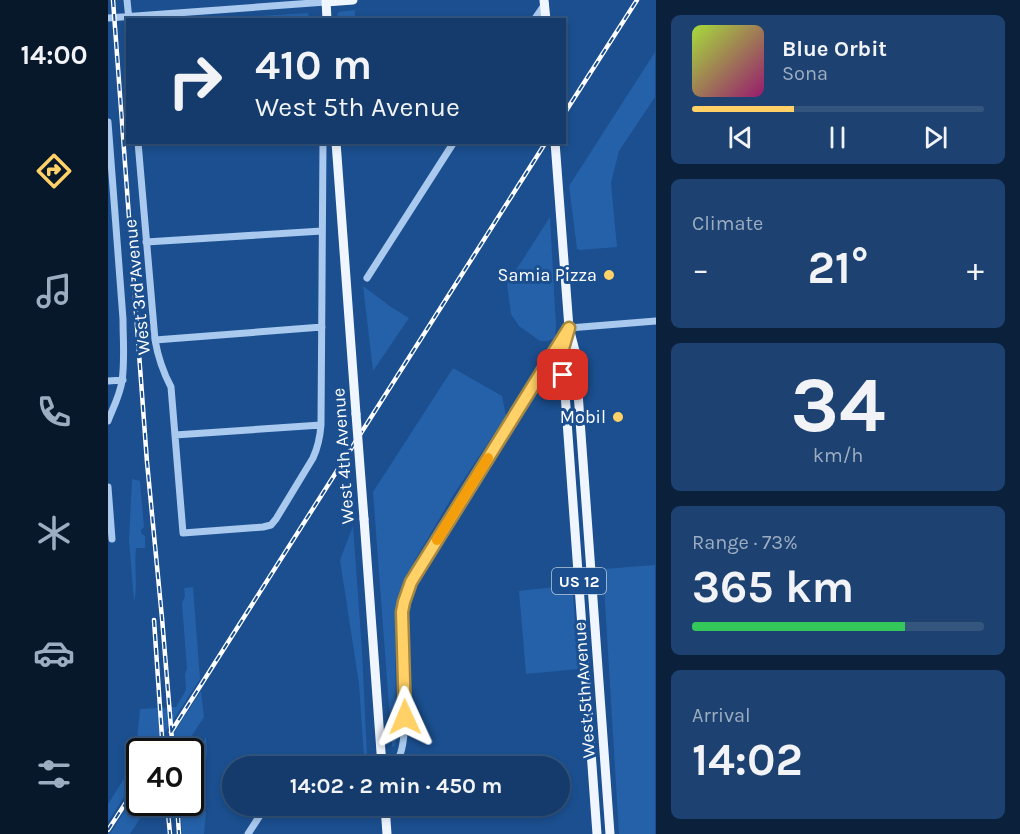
<!DOCTYPE html>
<html lang="en">
<head>
<meta charset="utf-8">
<style>
  :root { --surface:#143b6b; --page:#1d4271; --text:#f1f3f6; --muted:#9dadc1; --line:#33557e; --accent:#ffd166 }
  body { margin:0; font-family:Karla,sans-serif; background:var(--page); color:var(--text); height:100vh; display:flex; flex-direction:column; font-size:22px; white-space:nowrap }
  * { box-sizing:border-box; margin:0 }
  p { font-size:20px; color:var(--muted) }
  .icon { flex:none; width:33px; height:33px; fill:none; stroke:currentColor; stroke-width:2; stroke-linecap:round; stroke-linejoin:round }
  .map { position:relative; flex:1; overflow:hidden }
  .side { display:flex; flex-direction:column; gap:15px; padding:15px; background:#0b203b; width:364px }
  .side>* { flex:none }
  .top-card { position:absolute; left:18px; top:18px; width:440px; height:126px; border-radius:0px; box-shadow:0 3px 9px #0003,0 0 0 2px var(--line); background:#143b6b; color:var(--text); overflow:hidden }
  .speed { position:absolute; left:18px; top:738px; display:flex; gap:12px; font-size:30px; font-weight:700; text-align:center }
  .speed>* { display:grid; place-content:center; width:78px; height:78px; border-radius:50%; background:var(--surface); box-shadow:0 3px 9px #0003,0 0 0 2px var(--line); line-height:1 }
  .speed .limit { border:3px solid #111; border-radius:9px; background:#fff; color:#111 }
  .pin { position:absolute; display:grid; place-items:center; width:51px; height:51px; color:#fff; margin:-26px; border-radius:12px; box-shadow:0 3px 9px #0006 }
  .me { position:absolute; width:66px; margin:-33px; rotate:359deg; stroke-linejoin:round; filter:drop-shadow(0 0 4px #0008) }
  .turn { display:flex; align-items:center; gap:21px; height:126px; padding:0 30px; font-size:27px }
  .turn .icon { width:78px; height:78px; stroke-width:2.5 }
  .turn b { display:block; font-size:42px; line-height:51px }
  .big { font-size:45px; font-weight:700; line-height:1.1 }
  .side .widget { flex:1; display:flex; flex-direction:column; justify-content:center; gap:9px; min-width:0; padding:0 21px; border-radius:9px; background:var(--page) }
  .side .dial { align-items:center; gap:0 }
  .dial b { font-size:78px; line-height:1 }
  .song { display:flex; align-items:center; gap:18px }
  .cover { width:72px; height:72px; border-radius:9px; background:linear-gradient(135deg,hsl(80 70% 55%),hsl(320 70% 35%)) }
  .played { height:6px; border-radius:3px; background:linear-gradient(90deg,var(--accent) 35%,var(--line) 35%) }
  .keys { display:flex; justify-content:space-around; direction:ltr }
  .heat { display:flex; justify-content:space-between; align-items:center; font-size:33px; direction:ltr }
  .charge { height:9px; border-radius:4px; background:linear-gradient(90deg,#34c759 73%,var(--line) 0) }
  .trip { position:absolute; left:114px; top:756px; width:348px; height:60px; border-radius:30px; background:var(--surface); box-shadow:0 3px 9px #0003,0 0 0 2px var(--line); font-weight:700; line-height:60px; text-align:center }
  main { display:flex; flex:1; min-height:0 }
  .tab-bar { display:flex; flex-direction:column; width:108px; justify-content:space-around; align-items:center; background:#08182b; color:var(--muted) }
  .tab-bar .icon { width:42px; height:42px }
  .tab-bar .selected { color:var(--accent) }
  .tab-bar b { font-size:27px; color:var(--text) }
  .map>svg:first-child { display:block }
  .green { fill:#2461a8 }
  .lines { fill:none; stroke-linecap:round; stroke-linejoin:round }
  .minor { stroke:#a9c9ee; stroke-width:7 }
  .major { stroke:#f0f6ff; stroke-width:9 }
  .rail-casing { stroke:#fff; stroke-width:4.5 }
  .rail { stroke:#1b4f8f; stroke-width:2; stroke-dasharray:7; stroke-linecap:butt }
  .major-bridge { stroke:#f0f6ff; stroke-width:9 }
  .route-casing { stroke:#a68842; stroke-width:15 }
  .route { stroke:#ffd166; stroke-width:10 }
  .slow { stroke:#f59e0b; stroke-width:10 }
  .poi-dot { fill:#ffd166; stroke:#1b4f8f; stroke-width:2 }
  .labels { text-anchor:middle; stroke-width:6; stroke-linejoin:round; paint-order:stroke }
  .shield { fill:#1b4f8f; stroke:#bbcadd; stroke-width:1.5 }
  .shield-label { font-size:16px; font-weight:bold; fill:#fff }
  .poi-label { font-size:18px; fill:#fff; stroke:#1b4f8f; text-anchor:end }
  .street-label { font-size:18px; fill:#fff; stroke:#1b4f8f }
</style>
</head>
<body>
<main>
<nav class="tab-bar">
<b>14:00</b>
<svg class="icon selected" aria-label="directions" viewBox="0 0 24 24"><path d="M12 3l9 9-9 9-9-9zM9 14v-3h6M13 9l2 2-2 2"/></svg>
<svg class="icon" aria-label="music" viewBox="0 0 24 24"><path d="M9 18V5l10-2v13"/><circle cx="6" cy="18" r="3"/><circle cx="16" cy="16" r="3"/></svg>
<svg class="icon" aria-label="phone" viewBox="0 0 24 24"><path d="M5 4h4l2 5-3 2q2 4 5 5l2-3 5 2v4C11 20 4 13 5 4z"/></svg>
<svg class="icon" aria-label="climate" viewBox="0 0 24 24"><path d="M12 3v18M4 7l16 10M4 17L20 7"/></svg>
<svg class="icon" aria-label="car" viewBox="0 0 24 24"><path d="M5 17H2v-5l4-1 3-4h7l3 4 3 1v5h-3M9 17h6M6 11h13"/><circle cx="7" cy="17" r="2"/><circle cx="17" cy="17" r="2"/></svg>
<svg class="icon" aria-label="filters" viewBox="0 0 24 24"><path d="M4 7h16M4 17h16"/><circle cx="9" cy="7" r="2"/><circle cx="15" cy="17" r="2"/></svg>
</nav>
<div class="map">
<svg width="548" height="834" viewBox="0 0 548 834">
  <rect width="100%" height="100%" fill="#1b4f8f"/>
  <!-- green -->
  <path class="green" d="M247 10V19H230L229 14 231 12Z
    M200 13 201 19H151V16Z
    M547 52V97L511 151 503 183 509 247 472 250 469 249 461 186Z
    M442 217 448 326 447 338 439 341H432L411 326 403 314 399 284Z
    M255 286 283 307 301 318 265 371Z
    M345 368 394 396 398 416 346 494 307 560 295 588 287 620 288 741 287 746 284 747 265 492Z
    M24 479 32 481 36 527 33 530V533L37 536V548H28C26 566 30 586 26 602L21 540Z
    M245 526 254 651 259 755 256 758 251 684 232 560Z
    M547 565V834H511L495 569Z
    M464 585 471 669 418 674 411 591Z
    M85 587 92 679 45 751 32 752 31 774 0 822V804L19 774 28 750 32 709 68 707 78 690 77 674 79 669 74 603 77 596 76 588Z
    M93 691 96 717 74 751H54Z
    M98 737 99 752 92 811 98 812 96 834H74L72 803 82 802 83 762Z
    M31 788 32 802 42 803 22 834H2Z"/>
  <g class="lines">
    <!-- minor -->
    <path class="minor" d="M19 0 21 20
      M0 18 218 2
      M426 20 437 4
      M0 122 15 319C15 339 17 361 14 381 12 395 5 408 0 421
      M30 142 47 340C50 357 55 372 63 387L75 533 155 527 163 525 168 519 205 458C210 447 212 438 213 425L215 142
      M38 242 214 231
      M259 278 346 142
      M47 340 214 327
      M0 381 15 380
      M67 435 213 425
      M0 487 4 539
      M267 766C275 766 284 766 289 760 304 743 294 639 294 612 299 579 331 537 349 508 386 448 424 388 461 328L548 321
      M140 834 158 806"/>
    <!-- major -->
    <path class="major" d="M218 0 219 20
      M436 0 438 20
      M218 2 245 0
      M228 142 248 414
      M447 142 461 328 467 351 502 834
      M461 328 454 352 489 834
      M256 519 274 766
      M277 806 279 834"/>
    <defs>
      <path id="rail" d="M5 0 39 462 54 618 65 752
        M456 114 529 0
        M46 620 55 752
        M63 732 438 142
        M59 802 62 834
        M69 802 71 834
        M0 830 32 781"/>
    </defs>
    <!-- rail casing -->
    <use href="#rail" class="rail-casing"/>
    <!-- rail -->
    <use href="#rail" class="rail"/>
    <!-- major-bridge -->
    <path class="major-bridge" d="M248 414 256 519"/>
  </g>
  <g class="lines">
    <defs>
      <path id="route" d="M297 717 294 612 296 602 303 582 461 328 454 352 455 375"/>
    </defs>
    <!-- route casing -->
    <use href="#route" class="route-casing"/>
    <!-- route -->
    <use href="#route" class="route"/>
    <!-- slow -->
    <path class="slow" d="M329 540 380 458"/>
  </g>
  <!-- markers -->
  <g class="poi-dot">
    <circle cx="501" cy="275" r="6"/>
    <circle cx="510" cy="417" r="6"/>
  </g>
  <g class="labels">
    <!-- shield labels -->
    <rect class="shield" x="444" y="568" width="54" height="26" rx="4.5"/>
    <g class="shield-label">
      <text x="471" y="587">US 12</text>
    </g>
    <!-- poi labels -->
    <g class="poi-label">
      <text x="489" y="281">Samia Pizza</text>
      <text x="498" y="423">Mobil</text>
    </g>
    <!-- street labels -->
    <g class="street-label">
      <text transform="translate(29 287) rotate(-96)" y="6">West 3rd Avenue</text>
      <text transform="translate(235 456) rotate(-94)" y="6">West 4th Avenue</text>
      <text transform="translate(476 690) rotate(-94)" y="6">West 5th Avenue</text>
    </g>
  </g>
</svg>
<div class="speed"><div class="limit">40</div></div>
<div class="pin" style="left:455px;top:375px;background:#d93025"><svg class="icon" aria-label="arrive" viewBox="0 0 24 24"><path d="M6 21V4h12l-3 4 3 4H6"/></svg></div>
<svg class="me" style="left:297px;top:717px" viewBox="-20 -20 40 40"><path d="M0-17L14 15 0 8-14 15z" fill="#ffd166" stroke="#fff" stroke-width="4"/></svg>
<div class="trip">14:02 · 2 min · 450 m</div>
<div class="top-card">
<div class="turn"><svg class="icon" aria-label="right" viewBox="0 0 24 24"><path d="M7 20v-9h11M14 6l5 5-5 5"/></svg><div><b>410 m</b>West 5th Avenue</div></div>
</div>
</div>
<section class="side">
<div class="widget">
<div class="song"><i class="cover"></i><div><b>Blue Orbit</b><p>Sona</p></div></div>
<div class="played"></div>
<div class="keys"><svg class="icon" aria-label="previous" viewBox="0 0 24 24"><path d="M18 5L8 12l10 7zM5 5v14"/></svg><svg class="icon" aria-label="pause" viewBox="0 0 24 24"><path d="M8 5v14M16 5v14"/></svg><svg class="icon" aria-label="next" viewBox="0 0 24 24"><path d="M6 5l10 7-10 7zM19 5v14"/></svg></div>
</div>
<div class="widget"><p>Climate</p>
<div class="heat"><a>−</a><b class="big">21°</b><a>+</a></div>
</div>
<div class="widget dial"><b>34</b><p>km/h</p></div>
<div class="widget"><p>Range · 73%</p><b class="big">365 km</b><div class="charge"></div></div>
<div class="widget"><p>Arrival</p><b class="big">14:02</b></div>
</section>
</main>
</body>
</html>
